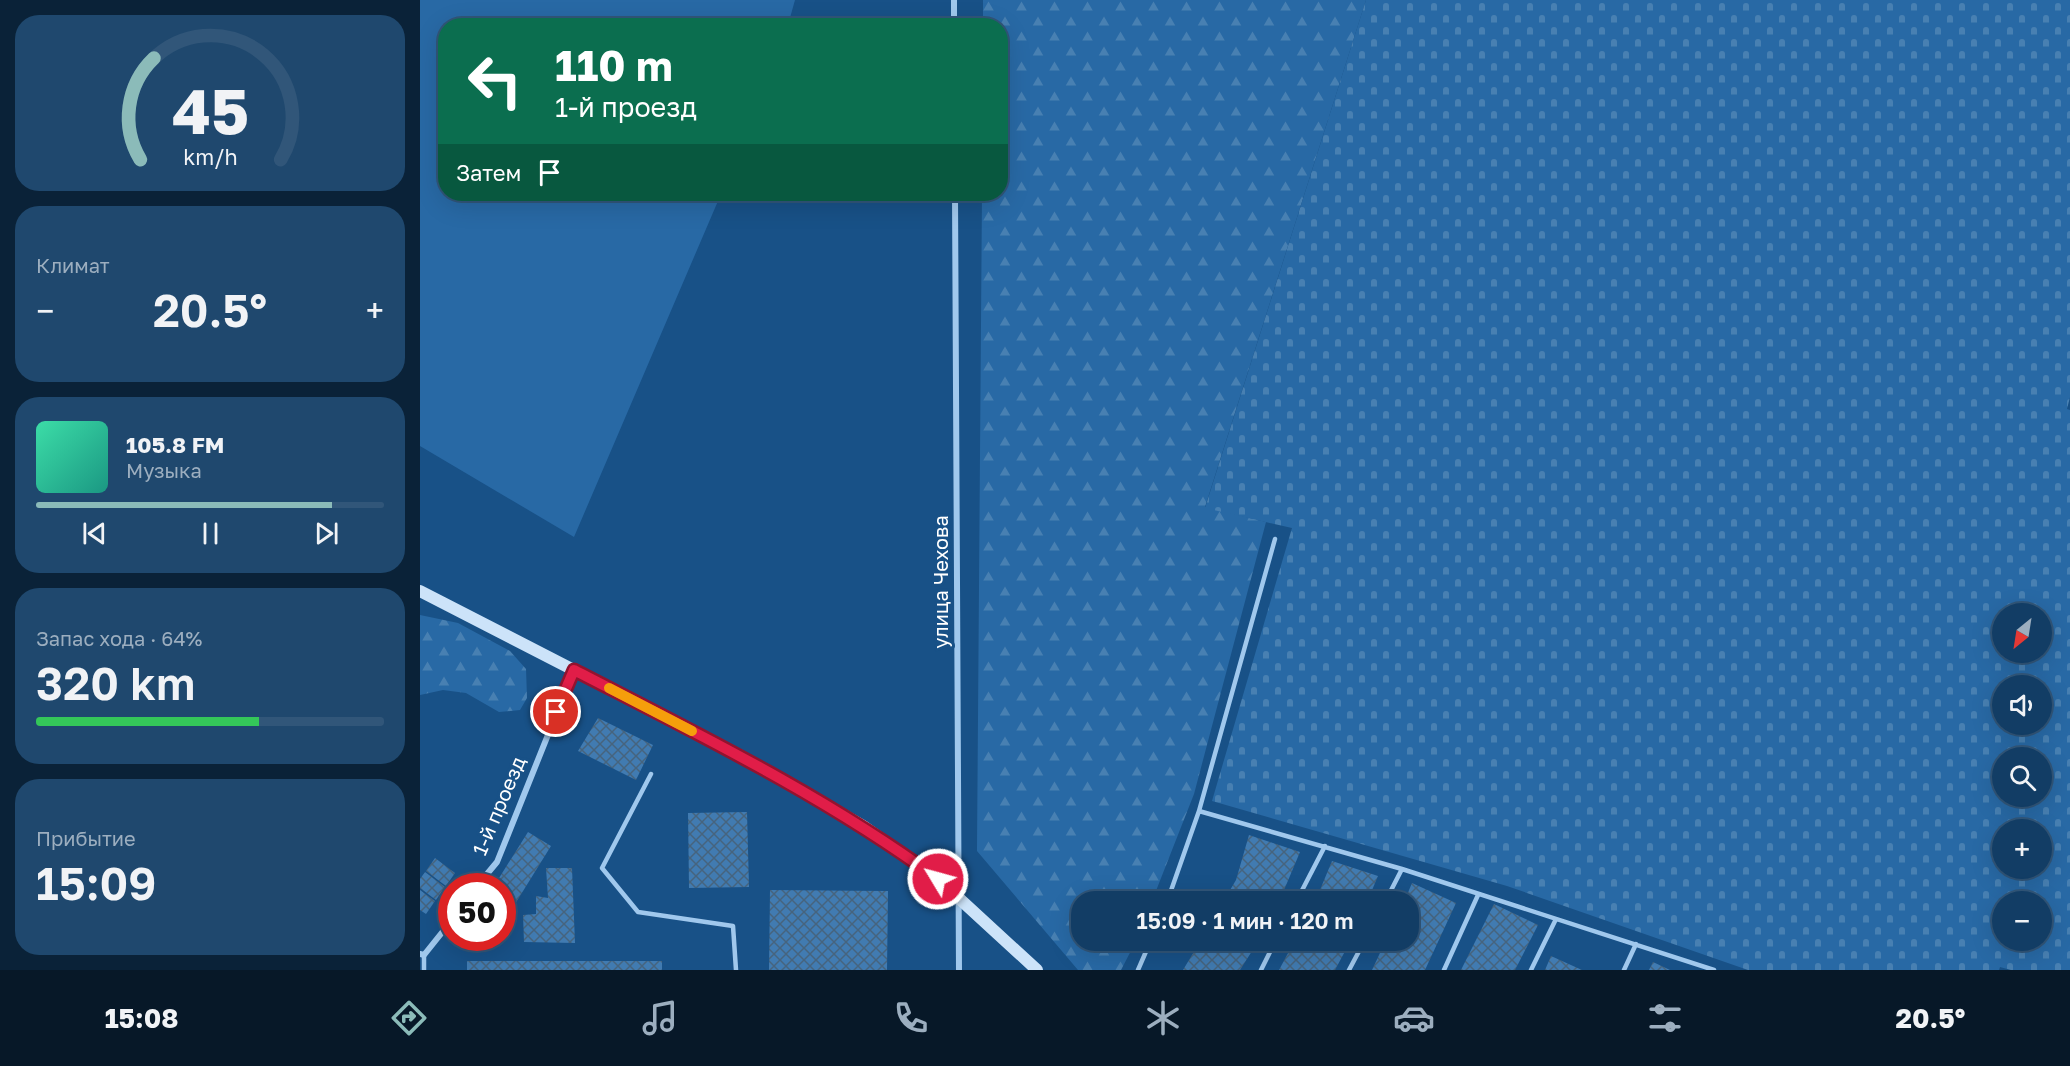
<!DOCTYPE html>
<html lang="ru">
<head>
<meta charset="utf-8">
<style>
  :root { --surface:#123d65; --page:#1f486e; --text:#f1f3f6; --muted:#9caebf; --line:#315679; --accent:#8bbbb9 }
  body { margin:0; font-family:"Golos Text",sans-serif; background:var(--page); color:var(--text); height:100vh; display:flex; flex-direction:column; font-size:22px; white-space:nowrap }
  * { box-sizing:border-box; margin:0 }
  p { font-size:20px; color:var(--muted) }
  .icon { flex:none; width:33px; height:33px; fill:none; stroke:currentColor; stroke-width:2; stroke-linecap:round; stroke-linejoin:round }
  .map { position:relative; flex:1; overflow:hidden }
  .details { display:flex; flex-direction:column; gap:15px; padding:15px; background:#0a2238; width:420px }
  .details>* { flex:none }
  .guide { position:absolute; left:18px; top:18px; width:570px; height:183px; border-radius:24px; box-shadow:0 6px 24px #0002,0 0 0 2px var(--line); background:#0b6e4f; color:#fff; overflow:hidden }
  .needle { width:39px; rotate:210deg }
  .tools { position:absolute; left:1572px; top:603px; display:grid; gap:12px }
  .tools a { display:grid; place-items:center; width:60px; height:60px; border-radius:50%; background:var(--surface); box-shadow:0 6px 24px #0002,0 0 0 2px var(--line); font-size:30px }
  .speed { position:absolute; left:18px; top:873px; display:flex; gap:12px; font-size:30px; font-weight:700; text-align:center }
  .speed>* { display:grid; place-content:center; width:78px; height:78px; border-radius:50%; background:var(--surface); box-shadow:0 6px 24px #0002,0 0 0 2px var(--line); line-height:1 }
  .speed .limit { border:9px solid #d22; background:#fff; color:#111 }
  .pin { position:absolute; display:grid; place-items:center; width:51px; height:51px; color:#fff; margin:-26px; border:3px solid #fff; border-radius:50%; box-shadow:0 2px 6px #0007 }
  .me { position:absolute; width:66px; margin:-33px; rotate:307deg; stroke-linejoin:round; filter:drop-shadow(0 0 4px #0008) }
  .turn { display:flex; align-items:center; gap:21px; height:126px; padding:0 18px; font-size:27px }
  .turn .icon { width:78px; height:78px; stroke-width:2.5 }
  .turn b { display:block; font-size:42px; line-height:51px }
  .then { display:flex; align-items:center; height:57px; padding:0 18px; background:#0003; gap:12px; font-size:22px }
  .big { font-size:45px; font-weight:600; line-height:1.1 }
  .details .tile { flex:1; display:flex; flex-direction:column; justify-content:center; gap:9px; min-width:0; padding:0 21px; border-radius:24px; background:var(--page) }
  .details .dial { align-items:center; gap:0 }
  .dial svg { height:156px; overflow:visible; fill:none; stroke:var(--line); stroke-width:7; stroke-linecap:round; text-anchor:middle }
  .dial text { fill:var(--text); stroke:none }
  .song { display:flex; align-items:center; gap:18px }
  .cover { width:72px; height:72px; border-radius:9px; background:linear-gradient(135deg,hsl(160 70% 55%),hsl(170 70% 35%)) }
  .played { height:6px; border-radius:3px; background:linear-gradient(90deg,var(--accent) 85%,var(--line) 85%) }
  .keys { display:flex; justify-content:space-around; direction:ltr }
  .heat { display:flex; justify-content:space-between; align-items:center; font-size:33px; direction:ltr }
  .charge { height:9px; border-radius:4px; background:linear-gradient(90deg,#34c759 64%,var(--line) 0) }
  .trip { position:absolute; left:651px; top:891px; width:348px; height:60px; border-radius:24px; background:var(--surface); box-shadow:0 6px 24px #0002,0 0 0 2px var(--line); font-weight:600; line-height:60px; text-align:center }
  .tabs { display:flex; height:96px; justify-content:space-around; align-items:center; background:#071828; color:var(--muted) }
  .tabs .icon { width:42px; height:42px }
  .tabs .active { color:var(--accent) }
  .tabs b { font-size:27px; color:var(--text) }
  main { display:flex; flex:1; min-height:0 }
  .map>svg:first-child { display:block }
  .green { fill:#2869a5 }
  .forest { fill:url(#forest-firs) }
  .cemetery { fill:url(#cemetery-stones); fill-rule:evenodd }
  .building { fill:url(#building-cross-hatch) }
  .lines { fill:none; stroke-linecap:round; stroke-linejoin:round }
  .service { stroke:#a0c8ed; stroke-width:4.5 }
  .minor { stroke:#a0c8ed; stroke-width:6 }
  .secondary { stroke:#cce3f9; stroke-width:12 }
  .route-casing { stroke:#92132f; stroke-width:15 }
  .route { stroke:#e11d48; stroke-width:10 }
  .slow { stroke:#f59e0b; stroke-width:10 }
  .labels { text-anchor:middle; stroke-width:6; stroke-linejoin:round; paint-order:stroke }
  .street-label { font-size:20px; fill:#fff; stroke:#185187 }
</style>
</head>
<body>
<main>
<section class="details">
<div class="tile dial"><svg viewBox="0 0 100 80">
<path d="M14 69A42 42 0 1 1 86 69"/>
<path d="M14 69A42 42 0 0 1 21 17" stroke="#8bbbb9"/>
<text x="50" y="56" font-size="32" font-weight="700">45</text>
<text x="50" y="72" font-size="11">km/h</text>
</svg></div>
<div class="tile"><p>Климат</p>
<div class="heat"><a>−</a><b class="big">20.5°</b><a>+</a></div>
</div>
<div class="tile">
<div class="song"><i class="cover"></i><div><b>105.8 FM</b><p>Музыка</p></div></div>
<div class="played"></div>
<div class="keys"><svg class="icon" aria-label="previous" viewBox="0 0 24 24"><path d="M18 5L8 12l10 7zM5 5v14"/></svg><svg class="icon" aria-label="pause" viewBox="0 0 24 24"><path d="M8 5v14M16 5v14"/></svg><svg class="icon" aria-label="next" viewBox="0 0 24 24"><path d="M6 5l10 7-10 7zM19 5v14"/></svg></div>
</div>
<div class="tile"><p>Запас хода · 64%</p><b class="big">320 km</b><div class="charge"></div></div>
<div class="tile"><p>Прибытие</p><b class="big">15:09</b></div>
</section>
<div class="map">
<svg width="1650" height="970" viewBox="0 0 1650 970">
  <defs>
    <pattern id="forest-firs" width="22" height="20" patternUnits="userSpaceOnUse" patternTransform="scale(1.5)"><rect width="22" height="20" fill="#2869a5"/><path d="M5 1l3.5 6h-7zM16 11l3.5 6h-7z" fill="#4880b2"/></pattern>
    <pattern id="cemetery-stones" width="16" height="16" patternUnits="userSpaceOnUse" patternTransform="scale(1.5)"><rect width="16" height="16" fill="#2869a5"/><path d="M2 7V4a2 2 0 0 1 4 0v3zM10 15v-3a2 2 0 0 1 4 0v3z" fill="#4880b2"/></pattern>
    <pattern id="building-cross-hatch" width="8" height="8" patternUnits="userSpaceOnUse" patternTransform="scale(1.5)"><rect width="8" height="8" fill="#417bb1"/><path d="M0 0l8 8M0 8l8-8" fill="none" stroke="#46647e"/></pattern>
  </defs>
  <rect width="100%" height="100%" fill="#185187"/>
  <!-- green -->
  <path class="green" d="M0 0H375L368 25 26 26V194H301L154 537 0 446Z"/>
  <!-- forest -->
  <path class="forest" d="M563 0H946L785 507 846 522 774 794 732 901 662 902V940L716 941 701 970H658L557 851 562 194H580V26L563 25Z
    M0 615 38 623 90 651 106 669 107 698 100 710 79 712 46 693 23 690 0 695Z"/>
  <!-- cemetery -->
  <path class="cemetery" d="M946 0H1650V397L1647 409 1650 410V970H1591L1580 967 1579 970H1328L1087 886 792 801 872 528 785 508ZM1582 614H1622V652H1582ZM1582 686H1622V724H1582ZM1582 758H1622V796H1582ZM1582 830H1622V868H1582ZM1582 902H1622V940H1582Z"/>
  <!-- building -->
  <path class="building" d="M178 718 233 745 216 780 158 751Z
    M327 812 329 887 269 888 268 813Z
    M108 832 131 846 82 925V886H74Z
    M829 835 880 852 859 902H803L816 880Z
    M15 858 35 873 26 886 6 871Z
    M912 861 958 876 947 902H895Z
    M126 868H152L155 943 104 942 103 915 116 914V896L128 898Z
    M5 872 25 887 16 900 0 888V879Z
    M992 883 1036 903 1005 970H952L966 940H988V902H984Z
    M0 890 15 901 6 914 0 910Z
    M350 890 468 891 467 970H349Z
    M1074 904 1118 925 1095 970H1041Z
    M781 940H839L820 970H763Z
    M875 940H931L915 970H859Z
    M1131 956 1162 970H1125Z
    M47 961H242V970H47Z
    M1233 962 1250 970H1229Z"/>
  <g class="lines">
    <!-- service -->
    <path class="service" d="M231 774 182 868 218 912 313 926 316 970
      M779 811 855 539
      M747 902 779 811 982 869 1294 970
      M876 902 905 846
      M965 902 982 869
      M4 970V955
      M718 970 731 940
      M841 970 856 940
      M929 970 945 940
      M1024 970 1058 895
      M1111 970 1136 919
      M1204 970 1216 944"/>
    <!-- minor -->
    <path class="minor" d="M534 0V26
      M535 194 539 970
      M57 886 77 862 154 670
      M0 954 4 955 32 920"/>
    <!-- secondary -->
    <path class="secondary" d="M0 591 319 755 443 826 518 879 617 970"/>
  </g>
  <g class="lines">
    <defs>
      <path id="route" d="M136 712 154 670C278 734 405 796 518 879"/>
    </defs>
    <!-- route casing -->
    <use href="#route" class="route-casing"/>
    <!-- route -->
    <use href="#route" class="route"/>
    <!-- slow -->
    <path class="slow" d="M189 688 272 731"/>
  </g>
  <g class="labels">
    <!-- street labels -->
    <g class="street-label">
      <text transform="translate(521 582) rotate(-90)" y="7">улица Чехова</text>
      <text transform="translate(79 806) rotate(-67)" y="7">1-й проезд</text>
    </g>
  </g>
</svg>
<div class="tools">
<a><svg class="needle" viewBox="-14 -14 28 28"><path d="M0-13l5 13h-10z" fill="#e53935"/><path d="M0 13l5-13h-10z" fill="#9caebf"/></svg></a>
<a><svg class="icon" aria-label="sound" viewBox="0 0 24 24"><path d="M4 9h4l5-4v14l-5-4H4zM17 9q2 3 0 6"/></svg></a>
<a><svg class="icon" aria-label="search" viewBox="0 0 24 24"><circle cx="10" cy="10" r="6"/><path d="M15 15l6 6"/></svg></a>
<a>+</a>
<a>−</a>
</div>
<div class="speed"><div class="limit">50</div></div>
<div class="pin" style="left:136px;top:712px;background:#d93025"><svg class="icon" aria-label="arrive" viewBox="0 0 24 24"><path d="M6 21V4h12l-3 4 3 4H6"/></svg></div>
<svg class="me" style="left:518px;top:879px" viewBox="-20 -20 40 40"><circle r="17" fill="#e11d48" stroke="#fff" stroke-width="3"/><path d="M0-11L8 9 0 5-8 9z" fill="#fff"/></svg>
<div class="trip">15:09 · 1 мин · 120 m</div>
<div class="guide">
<div class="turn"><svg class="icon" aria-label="left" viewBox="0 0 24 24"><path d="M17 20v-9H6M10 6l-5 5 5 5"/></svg><div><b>110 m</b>1-й проезд</div></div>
<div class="then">Затем<svg class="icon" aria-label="arrive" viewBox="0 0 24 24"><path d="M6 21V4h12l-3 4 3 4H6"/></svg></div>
</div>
</div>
</main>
<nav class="tabs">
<b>15:08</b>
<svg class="icon active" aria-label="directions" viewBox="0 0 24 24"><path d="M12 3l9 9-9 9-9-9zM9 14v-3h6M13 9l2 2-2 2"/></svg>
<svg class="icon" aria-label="music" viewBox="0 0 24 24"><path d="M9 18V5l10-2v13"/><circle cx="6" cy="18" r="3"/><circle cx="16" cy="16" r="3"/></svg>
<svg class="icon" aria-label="phone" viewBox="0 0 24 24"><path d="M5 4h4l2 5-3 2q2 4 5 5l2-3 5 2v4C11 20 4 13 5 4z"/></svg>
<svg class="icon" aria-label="climate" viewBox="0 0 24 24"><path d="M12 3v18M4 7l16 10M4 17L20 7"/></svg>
<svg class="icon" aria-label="car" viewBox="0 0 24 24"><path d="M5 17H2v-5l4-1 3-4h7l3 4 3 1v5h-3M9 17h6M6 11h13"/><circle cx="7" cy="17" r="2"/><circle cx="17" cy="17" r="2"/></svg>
<svg class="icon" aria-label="filters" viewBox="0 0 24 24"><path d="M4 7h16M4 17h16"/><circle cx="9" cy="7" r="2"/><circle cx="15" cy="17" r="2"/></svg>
<b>20.5°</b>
</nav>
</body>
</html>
